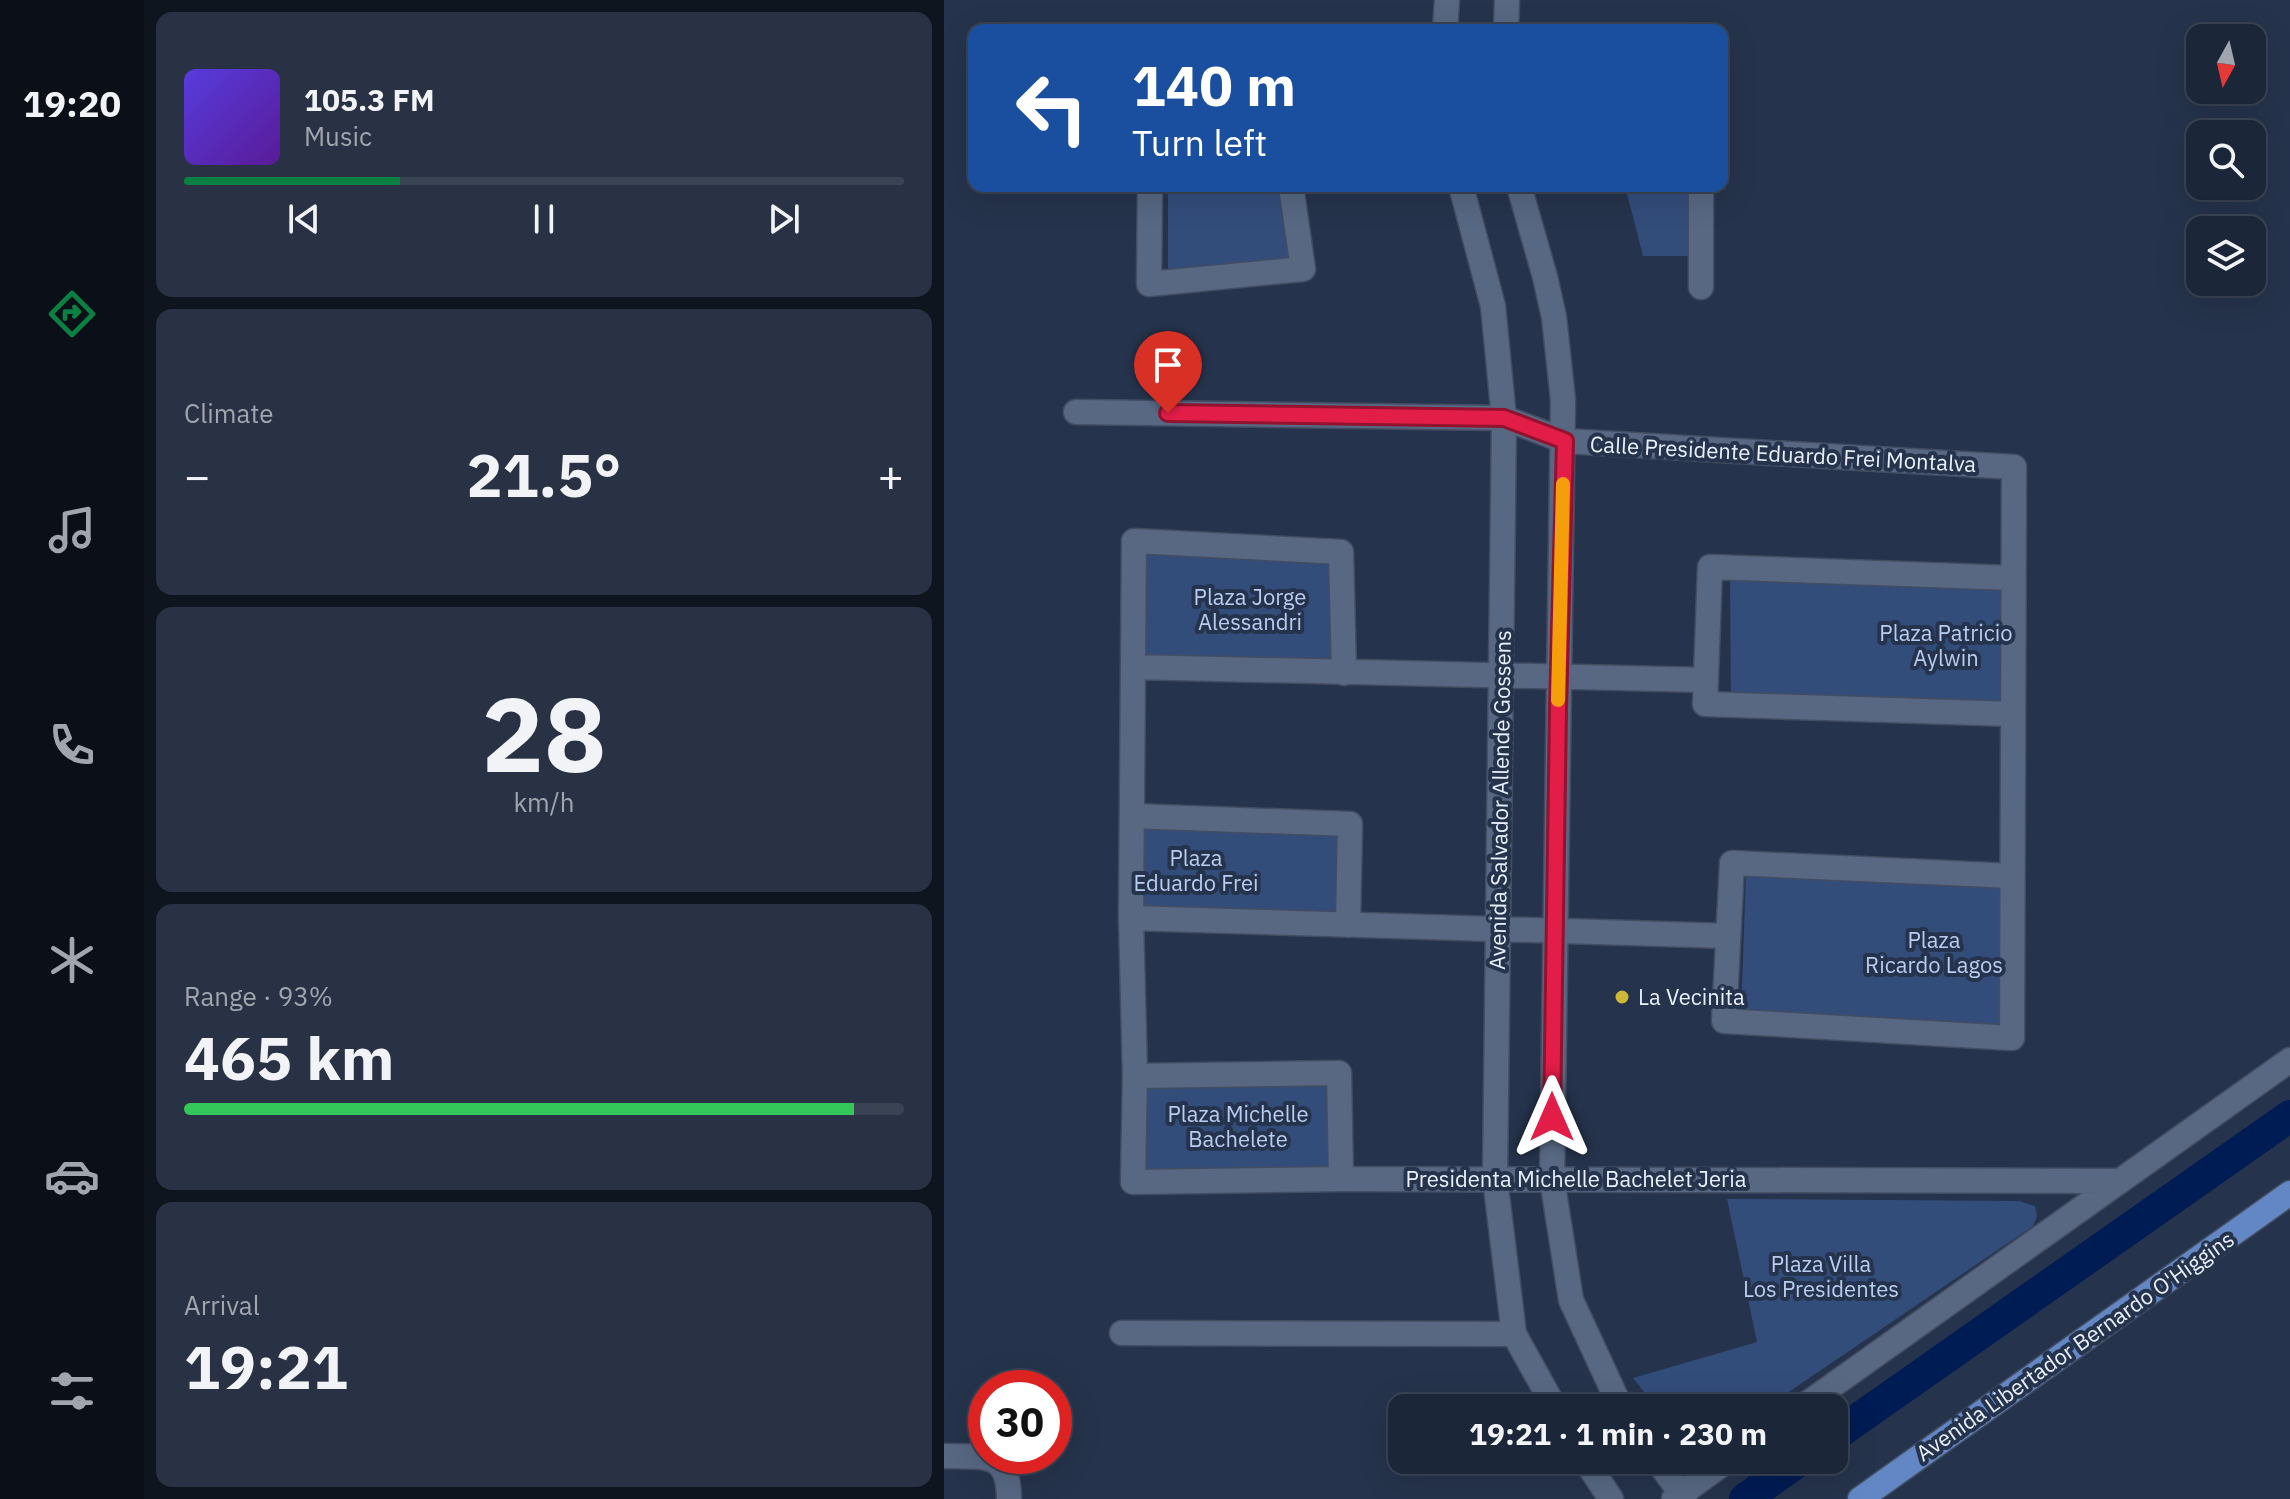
<!DOCTYPE html>
<html lang="en">
<head>
<meta charset="utf-8">
<style>
  :root { --surface:#1c2639; --page:#293244; --text:#f1f3f6; --muted:#a0a5ae; --line:#3a4353; --accent:#0b8043 }
  body { margin:0; font-family:"IBM Plex Sans",sans-serif; background:var(--page); color:var(--text); height:100vh; display:flex; flex-direction:column; font-size:30px; white-space:nowrap }
  * { box-sizing:border-box; margin:0 }
  p { font-size:26px; color:var(--muted) }
  .icon { flex:none; width:44px; height:44px; fill:none; stroke:currentColor; stroke-width:2; stroke-linecap:round; stroke-linejoin:round }
  .map { position:relative; flex:1; overflow:hidden }
  .side { display:flex; flex-direction:column; gap:12px; padding:12px; background:#0f151f; width:800px }
  .side>* { flex:none }
  .guide { position:absolute; left:24px; top:24px; width:760px; height:168px; border-radius:16px; box-shadow:0 8px 32px #0002,0 0 0 2px var(--line); background:#1a4fa0; color:#fff; overflow:hidden }
  .needle { width:52px; rotate:188deg }
  .buttons { position:absolute; left:1242px; top:24px; display:grid; gap:16px }
  .buttons a { display:grid; place-items:center; width:80px; height:80px; border-radius:16px; background:var(--surface); box-shadow:0 8px 32px #0002,0 0 0 2px var(--line); font-size:40px }
  .speed { position:absolute; left:24px; top:1370px; display:flex; gap:16px; font-size:40px; font-weight:700; text-align:center }
  .speed>* { display:grid; place-content:center; width:104px; height:104px; border-radius:50%; background:var(--surface); box-shadow:0 8px 32px #0002,0 0 0 2px var(--line); line-height:1 }
  .speed .limit { border:12px solid #d22; background:#fff; color:#111 }
  .pin { position:absolute; display:grid; place-items:center; width:68px; height:68px; color:#fff; margin:-82px -34px; border-radius:50% 50% 50% 0; rotate:-45deg; box-shadow:0 0 8px #0007 }
  .pin .icon { rotate:45deg }
  .me { position:absolute; width:88px; margin:-44px; rotate:0deg; stroke-linejoin:round; filter:drop-shadow(0 0 6px #0008) }
  .turn { display:flex; align-items:center; gap:28px; height:168px; padding:0 32px; font-size:36px }
  .turn .icon { width:104px; height:104px; stroke-width:2.5 }
  .turn b { display:block; font-size:56px; line-height:68px }
  .big { font-size:60px; font-weight:700; line-height:1.1 }
  .side .widget { flex:1; display:flex; flex-direction:column; justify-content:center; gap:12px; min-width:0; padding:0 28px; border-radius:16px; background:var(--page) }
  .side .dial { align-items:center; gap:0 }
  .dial b { font-size:104px; line-height:1 }
  .song { display:flex; align-items:center; gap:24px }
  .cover { width:96px; height:96px; border-radius:12px; background:linear-gradient(135deg,hsl(250 70% 55%),hsl(270 70% 35%)) }
  .played { height:8px; border-radius:4px; background:linear-gradient(90deg,var(--accent) 30%,var(--line) 30%) }
  .keys { display:flex; justify-content:space-around; direction:ltr }
  .heat { display:flex; justify-content:space-between; align-items:center; font-size:44px; direction:ltr }
  .charge { height:12px; border-radius:6px; background:linear-gradient(90deg,#34c759 93%,var(--line) 0) }
  .trip { position:absolute; left:444px; top:1394px; width:460px; height:80px; border-radius:16px; background:var(--surface); box-shadow:0 8px 32px #0002,0 0 0 2px var(--line); font-weight:700; line-height:80px; text-align:center }
  main { display:flex; flex:1; min-height:0 }
  .tab-bar { display:flex; flex-direction:column; width:144px; justify-content:space-around; align-items:center; background:#0b0f17; color:var(--muted) }
  .tab-bar .icon { width:56px; height:56px }
  .tab-bar .current { color:var(--accent) }
  .tab-bar b { font-size:36px; color:var(--text) }
  .map>svg:first-child { display:block }
  .green { fill:#334d7b }
  .lines { fill:none; stroke-linecap:round; stroke-linejoin:round }
  .canal { stroke:#001c54; stroke-width:32 }
  .minor-casing { stroke:#434d62; stroke-width:27 }
  .major-casing { stroke:#434d62; stroke-width:27 }
  .minor { stroke:#586883; stroke-width:24 }
  .major { stroke:#6387c5; stroke-width:24 }
  .route-casing { stroke:#92132f; stroke-width:20 }
  .route { stroke:#e11d48; stroke-width:14 }
  .slow { stroke:#f59e0b; stroke-width:14 }
  .poi-dot { fill:#cfb837; stroke:#25334c; stroke-width:3 }
  .labels { text-anchor:middle; stroke-width:8; stroke-linejoin:round; paint-order:stroke }
  .street-label { font-size:22px; fill:#e9f0fd; stroke:#25334c }
  .park-label { font-size:22px; fill:#b8cdf1; stroke:#25334c }
  .poi-label { font-size:22px; fill:#e9f0fd; stroke:#25334c; text-anchor:start }
</style>
</head>
<body>
<main>
<nav class="tab-bar">
<b>19:20</b>
<svg class="icon current" aria-label="directions" viewBox="0 0 24 24"><path d="M12 3l9 9-9 9-9-9zM9 14v-3h6M13 9l2 2-2 2"/></svg>
<svg class="icon" aria-label="music" viewBox="0 0 24 24"><path d="M9 18V5l10-2v13"/><circle cx="6" cy="18" r="3"/><circle cx="16" cy="16" r="3"/></svg>
<svg class="icon" aria-label="phone" viewBox="0 0 24 24"><path d="M5 4h4l2 5-3 2q2 4 5 5l2-3 5 2v4C11 20 4 13 5 4z"/></svg>
<svg class="icon" aria-label="climate" viewBox="0 0 24 24"><path d="M12 3v18M4 7l16 10M4 17L20 7"/></svg>
<svg class="icon" aria-label="car" viewBox="0 0 24 24"><path d="M5 17H2v-5l4-1 3-4h7l3 4 3 1v5h-3M9 17h6M6 11h13"/><circle cx="7" cy="17" r="2"/><circle cx="17" cy="17" r="2"/></svg>
<svg class="icon" aria-label="filters" viewBox="0 0 24 24"><path d="M4 7h16M4 17h16"/><circle cx="9" cy="7" r="2"/><circle cx="15" cy="17" r="2"/></svg>
</nav>
<section class="side">
<div class="widget">
<div class="song"><i class="cover"></i><div><b>105.3 FM</b><p>Music</p></div></div>
<div class="played"></div>
<div class="keys"><svg class="icon" aria-label="previous" viewBox="0 0 24 24"><path d="M18 5L8 12l10 7zM5 5v14"/></svg><svg class="icon" aria-label="pause" viewBox="0 0 24 24"><path d="M8 5v14M16 5v14"/></svg><svg class="icon" aria-label="next" viewBox="0 0 24 24"><path d="M6 5l10 7-10 7zM19 5v14"/></svg></div>
</div>
<div class="widget"><p>Climate</p>
<div class="heat"><a>−</a><b class="big">21.5°</b><a>+</a></div>
</div>
<div class="widget dial"><b>28</b><p>km/h</p></div>
<div class="widget"><p>Range · 93%</p><b class="big">465 km</b><div class="charge"></div></div>
<div class="widget"><p>Arrival</p><b class="big">19:21</b></div>
</section>
<div class="map">
<svg width="1346" height="1499" viewBox="0 0 1346 1499">
  <rect width="100%" height="100%" fill="#25334c"/>
  <!-- green -->
  <path class="green" d="M224 186H336L350 263 224 274Z
    M681 186H747L746 256H699Z
    M195 546 393 556 395 669 198 664Z
    M786 577 1065 585V710L787 701Z
    M194 820 402 828 400 922 194 916Z
    M802 873 1063 884V1029L797 1014Z
    M390 1077 393 1175 196 1177V1080Z
    M783 1199 1075 1201 1091 1206 1093 1216 1089 1226 821 1408H713L689 1378 813 1342Z"/>
  <g class="lines">
    <!-- canal -->
    <path class="canal" d="M890 1436 1346 1116
      M801 1499 856 1460"/>
    <defs>
      <path id="minor" d="M501 30 503 0
        M562 30 563 0
        M206 186 205 284 359 269 347 186
        M517 186 549 306 560 418 551 1179 570 1334 611 1408
        M575 186 601 277 610 317 619 400 608 1179 627 1300 677 1408
        M757 186V287
        M132 412 560 418 621 441 1070 467 1068 1038 780 1021 788 863 1068 876
        M189 667 762 680
        M400 673 397 552 190 541 187 918 191 1076 189 1182 397 1179 1175 1181
        M1069 714 761 704 766 567 1069 578
        M188 816 406 824 404 925
        M187 918 784 936
        M191 1076 395 1073 397 1179
        M178 1333 570 1334
        M857 1408 1346 1060
        M0 1456C39 1457 65 1450 65 1499
        M641 1460 667 1499
        M713 1460 741 1499
        M730 1499 784 1460"/>
      <path id="major" d="M916 1499 1346 1193"/>
    </defs>
    <!-- minor casing -->
    <use href="#minor" class="minor-casing"/>
    <!-- major casing -->
    <use href="#major" class="major-casing"/>
    <!-- minor -->
    <use href="#minor" class="minor"/>
    <!-- major -->
    <use href="#major" class="major"/>
  </g>
  <g class="lines">
    <defs>
      <path id="route" d="M224 413 560 418 621 441 614 709 608 1117"/>
    </defs>
    <!-- route casing -->
    <use href="#route" class="route-casing"/>
    <!-- route -->
    <use href="#route" class="route"/>
    <!-- slow -->
    <path class="slow" d="M614 700 619 484"/>
  </g>
  <!-- markers -->
  <circle class="poi-dot" cx="678" cy="997" r="8"/>
  <g class="labels">
    <!-- street labels -->
    <g class="street-label">
      <text transform="translate(839 454) rotate(3)" y="8">Calle Presidente Eduardo Frei Montalva</text>
      <text transform="translate(556 800) rotate(-89)" y="8">Avenida Salvador Allende Gossens</text>
      <text x="632" y="1187">Presidenta Michelle Bachelet Jeria</text>
      <text transform="translate(1131 1346) rotate(-35)" y="8">Avenida Libertador Bernardo O'Higgins</text>
    </g>
    <!-- park labels -->
    <g class="park-label">
      <text x="306" y="605">Plaza Jorge<tspan x="306" dy="25">Alessandri</tspan></text>
      <text x="1002" y="641">Plaza Patricio<tspan x="1002" dy="25">Aylwin</tspan></text>
      <text x="252" y="866">Plaza<tspan x="252" dy="25">Eduardo Frei</tspan></text>
      <text x="990" y="948">Plaza<tspan x="990" dy="25">Ricardo Lagos</tspan></text>
      <text x="294" y="1122">Plaza Michelle<tspan x="294" dy="25">Bachelete</tspan></text>
      <text x="877" y="1272">Plaza Villa<tspan x="877" dy="25">Los Presidentes</tspan></text>
    </g>
    <!-- poi labels -->
    <g class="poi-label">
      <text x="694" y="1005">La Vecinita</text>
    </g>
  </g>
</svg>
<div class="buttons">
<a><svg class="needle" viewBox="-14 -14 28 28"><path d="M0-13l5 13h-10z" fill="#e53935"/><path d="M0 13l5-13h-10z" fill="#a0a5ae"/></svg></a>
<a><svg class="icon" aria-label="search" viewBox="0 0 24 24"><circle cx="10" cy="10" r="6"/><path d="M15 15l6 6"/></svg></a>
<a><svg class="icon" aria-label="layers" viewBox="0 0 24 24"><path d="M12 4l9 5-9 5-9-5zM3 14l9 5 9-5"/></svg></a>
</div>
<div class="speed"><div class="limit">30</div></div>
<div class="pin" style="left:224px;top:413px;background:#d93025"><svg class="icon" aria-label="arrive" viewBox="0 0 24 24"><path d="M6 21V4h12l-3 4 3 4H6"/></svg></div>
<svg class="me" style="left:608px;top:1117px" viewBox="-20 -20 40 40"><path d="M0-17L14 15 0 8-14 15z" fill="#e11d48" stroke="#fff" stroke-width="4"/></svg>
<div class="trip">19:21 · 1 min · 230 m</div>
<div class="guide">
<div class="turn"><svg class="icon" aria-label="left" viewBox="0 0 24 24"><path d="M17 20v-9H6M10 6l-5 5 5 5"/></svg><div><b>140 m</b>Turn left</div></div>
</div>
</div>
</main>
</body>
</html>
